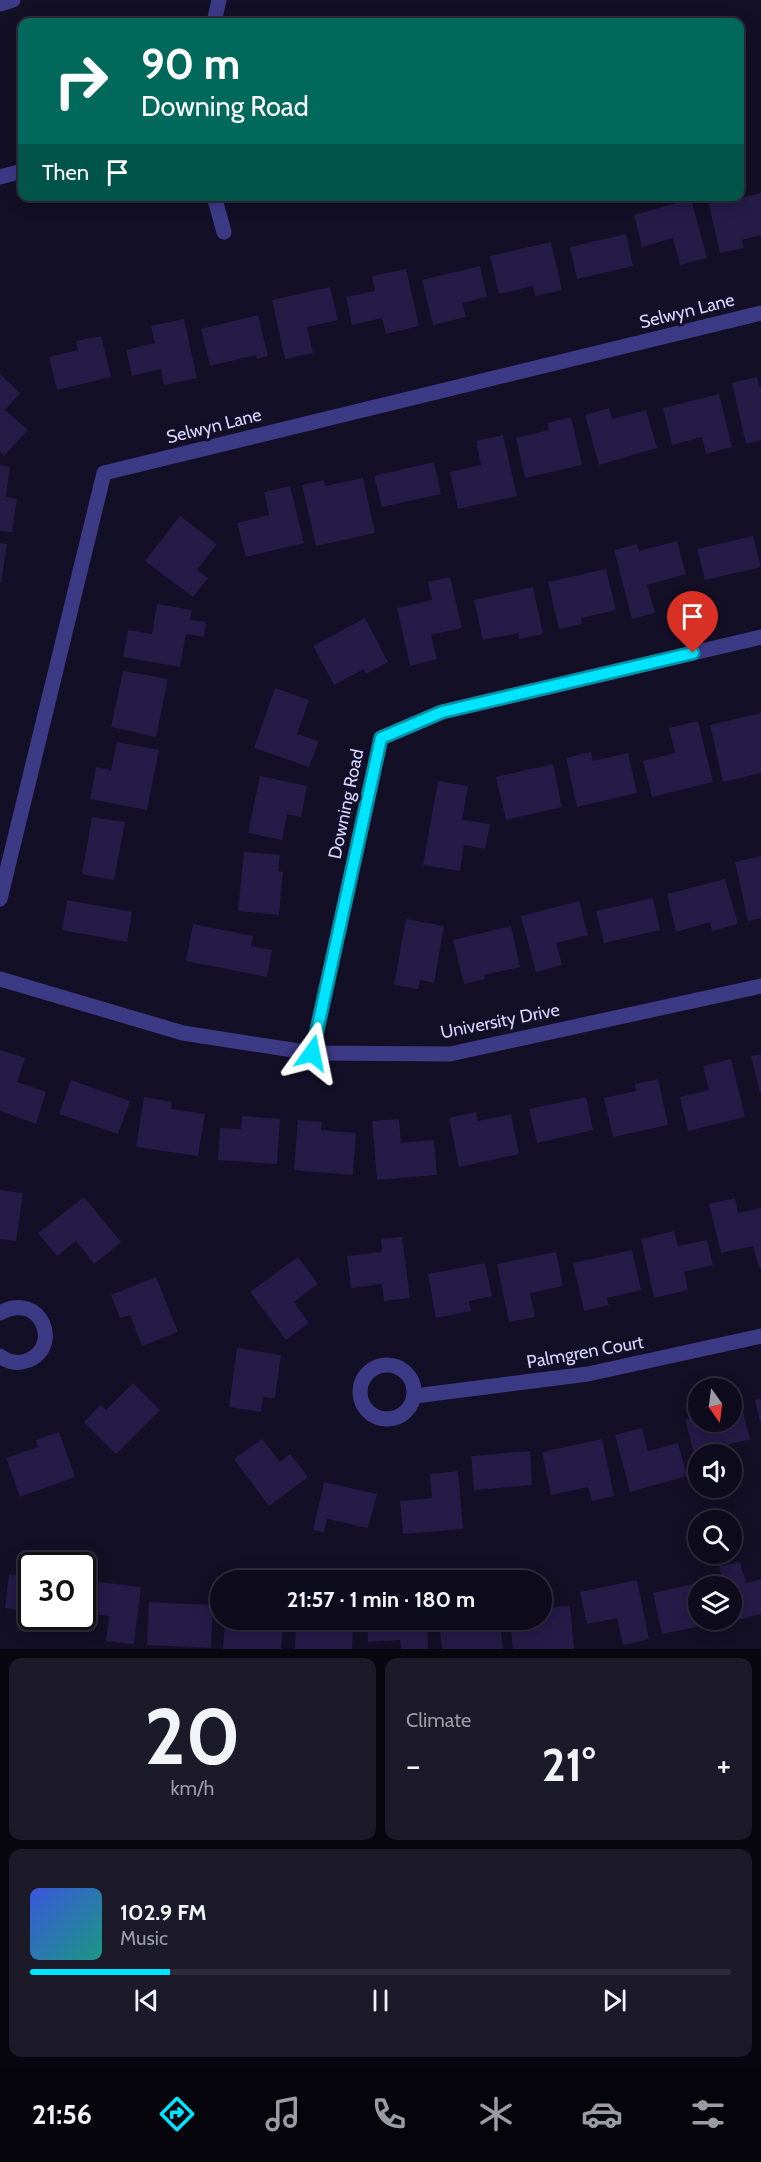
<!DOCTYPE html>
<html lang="en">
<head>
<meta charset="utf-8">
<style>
  :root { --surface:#0e0b1c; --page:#1c1929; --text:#f1f3f6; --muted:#9b9ba3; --line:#2e2b3b; --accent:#00e5ff }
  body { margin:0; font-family:Cabin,sans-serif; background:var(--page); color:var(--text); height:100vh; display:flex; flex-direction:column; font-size:22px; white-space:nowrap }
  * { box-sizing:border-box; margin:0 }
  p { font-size:20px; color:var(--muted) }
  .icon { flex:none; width:33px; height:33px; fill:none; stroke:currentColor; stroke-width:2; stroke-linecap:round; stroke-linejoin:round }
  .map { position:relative; height:1649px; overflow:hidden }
  .panel { display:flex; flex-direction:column; gap:9px; padding:9px; background:#08060f; flex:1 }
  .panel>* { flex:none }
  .guide { position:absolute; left:18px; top:18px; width:726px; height:183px; border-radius:12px; box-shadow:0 3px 15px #0003,0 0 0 2px var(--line); background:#00695c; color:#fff; overflow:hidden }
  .needle { width:39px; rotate:166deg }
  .buttons { position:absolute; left:688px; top:1378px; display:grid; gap:12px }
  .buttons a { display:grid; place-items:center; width:54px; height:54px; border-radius:50%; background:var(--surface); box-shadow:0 3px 15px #0003,0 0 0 2px var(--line); font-size:30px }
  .speed { position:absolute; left:18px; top:1552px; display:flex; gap:12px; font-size:30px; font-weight:700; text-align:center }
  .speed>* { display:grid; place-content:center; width:78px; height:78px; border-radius:50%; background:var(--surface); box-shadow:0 3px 15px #0003,0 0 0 2px var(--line); line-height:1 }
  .speed .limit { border:3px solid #111; border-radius:9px; background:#fff; color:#111 }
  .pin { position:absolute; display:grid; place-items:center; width:51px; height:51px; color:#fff; margin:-62px -26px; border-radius:50% 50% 50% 0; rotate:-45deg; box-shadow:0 0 6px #0007 }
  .pin .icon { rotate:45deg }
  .me { position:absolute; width:66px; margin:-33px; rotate:12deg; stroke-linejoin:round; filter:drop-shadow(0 0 4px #0008) }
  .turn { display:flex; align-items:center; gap:21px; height:126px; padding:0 24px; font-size:27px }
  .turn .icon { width:78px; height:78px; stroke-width:2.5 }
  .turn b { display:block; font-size:42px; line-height:51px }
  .then { display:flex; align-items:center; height:57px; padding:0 24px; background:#0003; gap:12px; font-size:22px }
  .big { font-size:45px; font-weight:800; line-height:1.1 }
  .panel .widget { flex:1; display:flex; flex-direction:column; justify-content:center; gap:9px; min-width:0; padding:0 21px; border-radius:12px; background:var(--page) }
  .panel .dial { align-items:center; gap:0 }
  .dial b { font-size:78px; line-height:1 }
  .song { display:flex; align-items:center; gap:18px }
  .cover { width:72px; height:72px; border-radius:9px; background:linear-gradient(135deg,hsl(230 70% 55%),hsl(170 70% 35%)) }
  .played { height:6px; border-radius:3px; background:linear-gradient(90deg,var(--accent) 20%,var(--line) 20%) }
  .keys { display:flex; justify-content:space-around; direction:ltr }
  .heat { display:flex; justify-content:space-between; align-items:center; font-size:33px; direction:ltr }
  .panel .tiles { flex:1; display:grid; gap:9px; grid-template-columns:1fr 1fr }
  .widget:last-child { grid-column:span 2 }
  .trip { position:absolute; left:210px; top:1570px; width:342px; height:60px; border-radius:30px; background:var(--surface); box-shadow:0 3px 15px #0003,0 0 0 2px var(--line); font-weight:800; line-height:60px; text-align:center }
  .dock { display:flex; height:96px; justify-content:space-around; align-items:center; background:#06040b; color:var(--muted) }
  .dock .icon { width:42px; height:42px }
  .dock .selected { color:var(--accent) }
  .dock b { font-size:27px; color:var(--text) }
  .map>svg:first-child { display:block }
  .building { fill:#241b47 }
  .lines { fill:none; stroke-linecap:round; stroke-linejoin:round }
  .minor { stroke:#3d3a85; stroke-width:15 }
  .route-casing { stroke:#0095a6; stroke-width:15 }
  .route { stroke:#00e5ff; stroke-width:10 }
  .labels { text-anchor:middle; stroke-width:6; stroke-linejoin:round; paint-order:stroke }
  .street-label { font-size:18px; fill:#d9d4ff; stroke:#130f26 }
</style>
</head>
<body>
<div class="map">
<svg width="761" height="1649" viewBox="0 0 761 1649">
  <rect width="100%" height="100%" fill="#130f26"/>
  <!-- building -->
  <path class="building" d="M761 193V235L742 240 744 248 720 253 707 196H731L732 200Z
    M691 199 707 258 680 265 673 238 642 247 634 215Z
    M626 234 633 266 577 279 570 247Z
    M551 242 562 290 535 296 533 286 499 294 490 256Z
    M480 266 487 297 462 303 466 317 433 325 422 280Z
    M406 269 419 326 386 334 382 318 352 325 346 297 375 291 372 276Z
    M330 287 338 320 307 327 313 353 285 359 272 300Z
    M258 315 268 356 257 359 256 355 210 366 201 329Z
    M184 319 197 378 164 385 161 369 132 376 126 350 155 343 151 326Z
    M101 336 111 377 57 390 49 357 78 350 76 341Z
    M0 374 20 393 5 410 28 430 4 456 0 452Z
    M757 377 759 387H761V440L746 444 732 383Z
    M719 394 732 447 706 454 702 437 672 445 663 408Z
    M609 408 612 419 646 410 657 448 599 465 585 415Z
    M571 417 582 465 525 478 516 438 549 430 547 423Z
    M503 435 517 496 458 509 450 472 481 465 476 441Z
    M434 462 441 494 382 507 374 476Z
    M0 465 10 467 6 497 17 499 12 532 0 531Z
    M363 478 375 533 316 546 302 485 324 480 325 486Z
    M290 486 304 543 246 557 237 523 269 515 264 492Z
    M180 516 217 544 197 570 208 578 193 597 145 561Z
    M753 536 761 567 705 580 697 549Z
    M677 541 686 574 647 585 655 613 632 619 614 550 637 544 639 551Z
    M0 543 7 544 1 583H0Z
    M606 569 616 610 581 618 582 624 559 629 548 582Z
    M450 577 462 628 431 635 437 659 410 666 397 608 432 600 428 582Z
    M533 587 543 634 519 639 518 633 483 640 474 600Z
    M157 604 192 610 190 620 206 622 204 637 186 634 180 667 123 657 128 630 152 634Z
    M365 618 388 662 366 674 364 669 334 685 313 646Z
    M123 671 168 679 156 737 111 727Z
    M275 688 309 700 297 734 319 741 309 767 254 748Z
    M761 713V773L723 782 710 725Z
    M698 721 713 782 652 797 643 761 675 753 669 728Z
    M117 742 159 750 147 810 90 799 96 767 111 770Z
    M591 752 593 761 628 753 637 793 577 807 566 758Z
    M553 764 562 807 506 820 496 777Z
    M260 776 307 786 301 817 287 814 282 840 248 833Z
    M438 781 468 786 462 820 490 824 485 849 464 845 460 871 423 865Z
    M92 817 125 822 114 880 82 874Z
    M244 852 280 855 278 871 283 872 279 915 238 911Z
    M761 856V918L748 921 735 862Z
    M725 879 738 924 712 931 710 922 676 932 667 894Z
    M653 898 660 930 604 943 596 911Z
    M67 900 132 912 127 942 62 930Z
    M579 901 588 935 556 943 562 965 536 972 521 916Z
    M406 919 444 926 434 983 420 980 418 989 394 985Z
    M193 924 253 936 251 946 272 950 267 977 186 961Z
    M511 926 520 967 484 975 485 979 464 984 453 940Z
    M0 1050 25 1058 17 1082 46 1092 36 1124 0 1111Z
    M761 1054V1092L760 1093 751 1056Z
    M731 1059 745 1117 688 1131 680 1097 709 1090 703 1066Z
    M658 1079 668 1125 613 1137 604 1098 636 1091 635 1084Z
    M71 1080 130 1101 118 1134 59 1114Z
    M144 1097 172 1102 171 1109 205 1114 198 1156 136 1147Z
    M586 1097 593 1130 537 1143 529 1109Z
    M476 1112 478 1121 511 1114 519 1154 459 1167 449 1118Z
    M242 1116 280 1119 277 1164 218 1160 220 1128 241 1129Z
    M399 1119 401 1143 434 1140 437 1175 377 1180 372 1121Z
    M298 1120 322 1122 321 1130 356 1133 353 1175 294 1170Z
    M0 1190 23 1193 16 1241 0 1239Z
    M84 1197 121 1242 94 1264 76 1241 57 1256 38 1233Z
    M735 1198 738 1213 761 1208V1268H759L753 1246 721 1253 709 1204Z
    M674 1231 678 1246 707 1240 713 1265 684 1272 688 1290 654 1298 641 1239Z
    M402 1237 410 1298 384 1301 382 1284 351 1288 347 1256 382 1252 381 1239Z
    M632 1250 641 1290 607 1298 609 1305 584 1311 573 1263Z
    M556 1252 563 1286 530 1293 535 1317 509 1322 497 1264Z
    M298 1257 318 1284 294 1302 309 1323 286 1340 250 1292Z
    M485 1263 492 1296 469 1301 471 1311 436 1318 428 1274Z
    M156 1277 178 1332 142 1346 130 1315 120 1318 111 1295Z
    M237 1348 281 1355 275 1398 263 1397 261 1412 229 1407Z
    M133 1383 160 1410 116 1454 84 1422 100 1405 106 1410Z
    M761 1399V1421H760L755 1400Z
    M741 1405 750 1439 694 1454 685 1419 699 1416V1422H732V1407Z
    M642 1428 648 1451 678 1443 687 1476 630 1492 615 1435Z
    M59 1432 75 1477 20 1497 6 1458 38 1447 36 1440Z
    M262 1439 280 1462 290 1454 308 1477 269 1506 234 1459Z
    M602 1439 614 1496 592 1501 588 1487 551 1495 542 1452Z
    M530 1451 532 1485 474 1490 471 1456Z
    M458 1471 463 1529 403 1534 400 1501 432 1498 430 1474Z
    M324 1482 377 1494 368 1528 327 1519 324 1532 313 1530Z
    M740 1562 746 1583 761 1579V1614L734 1621 732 1587H725L719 1567Z
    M9 1574 32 1577V1612L5 1608Z
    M83 1580 141 1587 134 1644 106 1641 109 1616 82 1613Z
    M637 1580 649 1639 623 1645 617 1618 587 1624 580 1592Z
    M711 1580 713 1587H699V1620H720V1622L662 1634 653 1593Z
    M149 1602 213 1605 211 1648 147 1645Z
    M570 1606 574 1649H513L510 1620H542V1608Z
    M225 1620H283L281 1649H223Z
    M296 1620 353 1621 352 1649H295Z
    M367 1620H427L428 1649H401L400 1640 368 1642Z
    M439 1620H500L503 1649H442Z"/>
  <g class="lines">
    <!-- minor -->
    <path class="minor" d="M0 4 13 0
      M214 22 219 0
      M0 177 22 171
      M214 196 224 232
      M0 899 104 473 761 313
      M0 979 183 1033 312 1053 450 1054 761 986
      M312 1053 381 738 442 712 761 637
      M0 1313C41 1290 64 1348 26 1361 17 1364 8 1362 0 1356
      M360 1392a27 27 0 1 1 54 0a27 27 0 1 1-54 0Z
      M415 1396 588 1374 761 1336"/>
  </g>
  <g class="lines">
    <defs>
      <path id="route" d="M312 1053 381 738 442 712 693 653"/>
    </defs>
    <!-- route casing -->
    <use href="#route" class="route-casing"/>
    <!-- route -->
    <use href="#route" class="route"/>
  </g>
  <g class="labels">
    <!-- street labels -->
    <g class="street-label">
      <text transform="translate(687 311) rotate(-14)" y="6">Selwyn Lane</text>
      <text transform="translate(214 426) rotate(-14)" y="6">Selwyn Lane</text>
      <text transform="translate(346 804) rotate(-78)" y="6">Downing Road</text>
      <text transform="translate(500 1021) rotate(-11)" y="6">University Drive</text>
      <text transform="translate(585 1352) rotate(-10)" y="6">Palmgren Court</text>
    </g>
  </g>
</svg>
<div class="buttons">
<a><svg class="needle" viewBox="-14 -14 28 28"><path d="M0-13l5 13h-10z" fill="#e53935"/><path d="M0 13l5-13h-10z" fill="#9b9ba3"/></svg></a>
<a><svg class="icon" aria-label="sound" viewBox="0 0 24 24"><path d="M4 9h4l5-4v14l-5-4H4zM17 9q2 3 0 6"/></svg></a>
<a><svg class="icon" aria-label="search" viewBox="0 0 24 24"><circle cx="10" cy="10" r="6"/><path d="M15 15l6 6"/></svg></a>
<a><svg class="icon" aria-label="layers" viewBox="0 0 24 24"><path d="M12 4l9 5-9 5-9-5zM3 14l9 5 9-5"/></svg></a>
</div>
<div class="speed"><div class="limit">30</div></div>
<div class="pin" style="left:693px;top:653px;background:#d93025"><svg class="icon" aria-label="arrive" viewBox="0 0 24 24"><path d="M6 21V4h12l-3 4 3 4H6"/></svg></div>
<svg class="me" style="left:312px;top:1053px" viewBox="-20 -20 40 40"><path d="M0-17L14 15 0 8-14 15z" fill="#00e5ff" stroke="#fff" stroke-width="4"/></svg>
<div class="trip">21:57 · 1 min · 180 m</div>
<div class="guide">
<div class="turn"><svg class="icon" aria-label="right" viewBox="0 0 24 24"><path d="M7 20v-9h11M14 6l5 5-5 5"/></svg><div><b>90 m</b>Downing Road</div></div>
<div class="then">Then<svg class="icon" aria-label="arrive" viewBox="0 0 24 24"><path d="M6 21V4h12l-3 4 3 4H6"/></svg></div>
</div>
</div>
<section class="panel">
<div class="tiles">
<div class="widget dial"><b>20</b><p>km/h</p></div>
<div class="widget"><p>Climate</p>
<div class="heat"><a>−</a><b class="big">21°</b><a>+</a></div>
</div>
<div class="widget">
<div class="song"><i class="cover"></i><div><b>102.9 FM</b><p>Music</p></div></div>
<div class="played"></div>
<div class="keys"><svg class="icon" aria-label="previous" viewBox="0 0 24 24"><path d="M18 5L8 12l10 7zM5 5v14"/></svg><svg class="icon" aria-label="pause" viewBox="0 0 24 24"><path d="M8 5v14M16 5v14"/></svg><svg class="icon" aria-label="next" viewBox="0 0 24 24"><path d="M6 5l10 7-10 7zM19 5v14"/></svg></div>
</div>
</div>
</section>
<nav class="dock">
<b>21:56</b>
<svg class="icon selected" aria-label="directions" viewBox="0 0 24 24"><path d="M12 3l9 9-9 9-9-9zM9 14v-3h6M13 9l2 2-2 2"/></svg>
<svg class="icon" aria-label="music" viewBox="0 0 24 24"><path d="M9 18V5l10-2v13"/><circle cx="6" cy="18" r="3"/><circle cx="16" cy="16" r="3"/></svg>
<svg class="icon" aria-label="phone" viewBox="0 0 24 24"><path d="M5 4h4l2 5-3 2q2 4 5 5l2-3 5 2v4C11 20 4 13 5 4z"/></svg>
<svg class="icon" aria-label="climate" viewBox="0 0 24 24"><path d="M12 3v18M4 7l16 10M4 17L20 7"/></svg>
<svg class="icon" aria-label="car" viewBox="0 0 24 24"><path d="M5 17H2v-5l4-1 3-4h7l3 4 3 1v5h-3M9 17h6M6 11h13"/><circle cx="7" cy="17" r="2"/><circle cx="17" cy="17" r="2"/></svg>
<svg class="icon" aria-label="filters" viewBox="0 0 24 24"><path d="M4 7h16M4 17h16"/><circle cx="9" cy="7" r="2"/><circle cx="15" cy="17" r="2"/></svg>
</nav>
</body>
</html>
